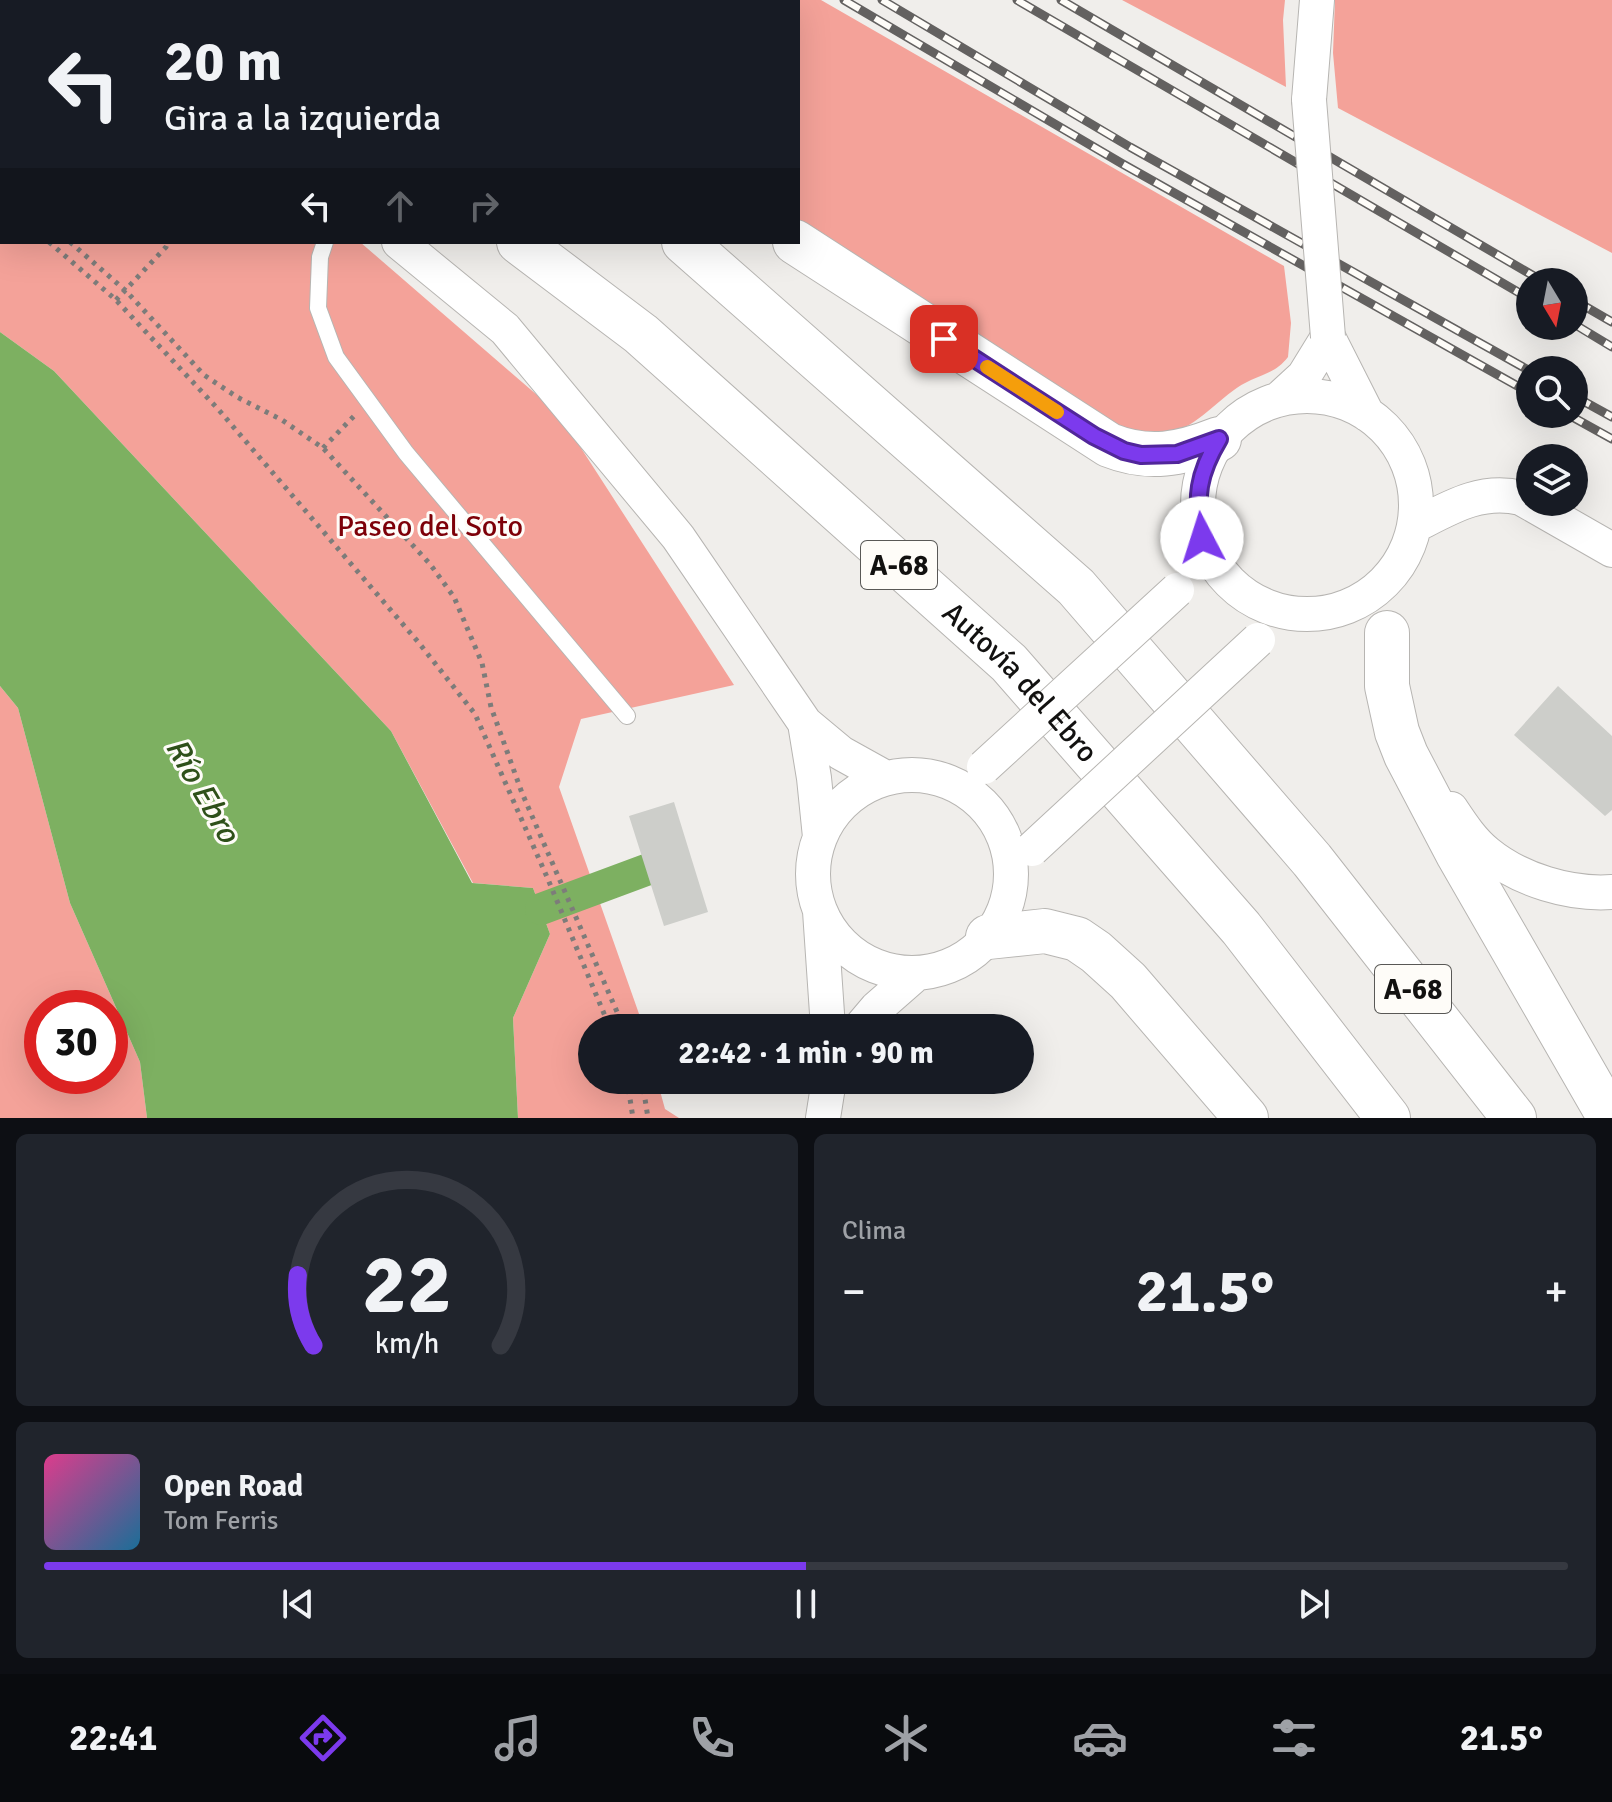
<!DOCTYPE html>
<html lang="es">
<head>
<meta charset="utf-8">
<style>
  :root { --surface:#171b24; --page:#20242c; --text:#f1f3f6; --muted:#9ea1a6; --line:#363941; --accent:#7c3aed }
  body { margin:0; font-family:Signika,sans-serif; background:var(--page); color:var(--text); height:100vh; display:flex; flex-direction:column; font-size:30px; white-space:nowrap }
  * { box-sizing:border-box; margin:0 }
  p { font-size:26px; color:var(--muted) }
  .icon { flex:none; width:44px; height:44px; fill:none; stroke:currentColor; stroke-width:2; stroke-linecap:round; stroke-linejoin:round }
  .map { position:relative; height:1118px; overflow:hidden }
  .sheet { display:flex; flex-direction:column; gap:16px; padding:16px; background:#0d0f14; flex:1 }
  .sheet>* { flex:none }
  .banner { position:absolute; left:0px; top:0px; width:800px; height:244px; box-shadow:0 8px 32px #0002; background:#171b24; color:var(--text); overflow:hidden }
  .needle { width:52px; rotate:170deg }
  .tools { position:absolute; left:1516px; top:268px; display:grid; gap:16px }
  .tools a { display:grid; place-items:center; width:72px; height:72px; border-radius:50%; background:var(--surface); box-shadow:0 8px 32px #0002; font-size:40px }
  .speed { position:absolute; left:24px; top:990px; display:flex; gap:16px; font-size:40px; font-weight:700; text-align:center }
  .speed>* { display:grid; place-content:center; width:104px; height:104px; border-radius:50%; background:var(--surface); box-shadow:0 8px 32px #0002; line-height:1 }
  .speed .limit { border:12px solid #d22; background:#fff; color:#111 }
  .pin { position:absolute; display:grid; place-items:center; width:68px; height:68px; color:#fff; margin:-34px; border-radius:16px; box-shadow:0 4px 12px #0006 }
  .me { position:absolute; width:88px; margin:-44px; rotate:355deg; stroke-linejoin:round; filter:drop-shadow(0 0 6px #0008) }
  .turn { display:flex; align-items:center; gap:28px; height:168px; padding:0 32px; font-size:36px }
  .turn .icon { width:104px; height:104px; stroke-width:2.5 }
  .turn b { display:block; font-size:56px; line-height:68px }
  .lanes { display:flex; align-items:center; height:76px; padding:0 32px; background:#0003; justify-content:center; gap:40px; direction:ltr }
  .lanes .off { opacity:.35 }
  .big { font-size:60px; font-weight:700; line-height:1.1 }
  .sheet .card { flex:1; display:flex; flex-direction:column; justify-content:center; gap:12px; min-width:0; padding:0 28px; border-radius:12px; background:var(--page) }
  .sheet .dial { align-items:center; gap:0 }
  .dial svg { height:208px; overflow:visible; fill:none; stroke:var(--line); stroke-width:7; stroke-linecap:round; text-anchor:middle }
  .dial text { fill:var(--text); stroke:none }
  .song { display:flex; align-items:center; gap:24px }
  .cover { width:96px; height:96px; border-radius:12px; background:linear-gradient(135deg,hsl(330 70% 55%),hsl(200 70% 35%)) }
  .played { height:8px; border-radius:4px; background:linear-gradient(90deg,var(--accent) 50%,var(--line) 50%) }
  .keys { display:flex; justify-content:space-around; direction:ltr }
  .heat { display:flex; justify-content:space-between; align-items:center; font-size:44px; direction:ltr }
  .sheet .tiles { flex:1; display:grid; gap:16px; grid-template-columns:1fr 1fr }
  .card:last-child { grid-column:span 2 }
  .trip { position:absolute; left:578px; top:1014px; width:456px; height:80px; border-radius:40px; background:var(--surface); box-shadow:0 8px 32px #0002; font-weight:700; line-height:80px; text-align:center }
  .tab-bar { display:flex; height:128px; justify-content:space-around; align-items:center; background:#090b0e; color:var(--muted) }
  .tab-bar .icon { width:56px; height:56px }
  .tab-bar .active { color:var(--accent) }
  .tab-bar b { font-size:36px; color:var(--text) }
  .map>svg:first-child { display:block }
  .green { fill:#f4a299; fill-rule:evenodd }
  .water { fill:#7db061 }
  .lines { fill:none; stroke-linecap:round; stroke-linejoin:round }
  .canal { stroke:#7db061; stroke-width:32 }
  .building { fill:#cdceca }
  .lane-casing { stroke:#b7b5b2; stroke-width:18 }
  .street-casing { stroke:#b7b5b2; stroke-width:36 }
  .highway-casing { stroke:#b7b5b2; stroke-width:46 }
  .path { stroke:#7d7c7a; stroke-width:5; stroke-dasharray:4 6; stroke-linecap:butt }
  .lane { stroke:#fff; stroke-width:16 }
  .street { stroke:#fff; stroke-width:34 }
  .highway { stroke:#fff; stroke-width:44 }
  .rail-casing { stroke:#636160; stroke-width:9 }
  .rail { stroke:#fefcf8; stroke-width:6; stroke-dasharray:18; stroke-linecap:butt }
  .street-bridge-casing { stroke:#b7b5b2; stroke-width:36; stroke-linecap:butt }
  .street-bridge { stroke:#fff; stroke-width:34 }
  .route-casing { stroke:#51269a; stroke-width:20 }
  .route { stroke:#7c3aed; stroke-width:14 }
  .slow { stroke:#f59e0b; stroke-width:14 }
  .labels { text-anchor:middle; stroke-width:6; stroke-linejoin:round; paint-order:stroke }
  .shield { fill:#fefcf8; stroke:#595856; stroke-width:2 }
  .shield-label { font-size:28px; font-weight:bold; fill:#121110 }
  .park-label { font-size:30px; fill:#7d0008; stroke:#fefcf8 }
  .street-label { font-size:30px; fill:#121110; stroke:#fefcf8 }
  .water-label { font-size:32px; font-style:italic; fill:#2e5019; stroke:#fefcf8 }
</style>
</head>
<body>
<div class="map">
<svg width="1612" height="1118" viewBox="0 0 1612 1118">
  <rect width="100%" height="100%" fill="#f0eeeb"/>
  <!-- green -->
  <path class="green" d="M469 0H821L1284 266 1291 323 1288 357C1277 371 1267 373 1251 380 1224 392 1207 418 1179 430 1165 436 1145 435 1130 438L798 225V2Z
    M1122 0H1285L1283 20 1286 87Z
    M1335 0H1612V253L1338 108 1333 53Z
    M0 21 2 242H360L559 414 734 685 581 719 559 787 644 1028H592V1080H657L665 1109 679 1118H518L513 1018 550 934 533 888 473 883 391 731 54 371 0 332Z
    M0 686 18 708 70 903 140 1062 147 1118H0ZM42 1008H110V1076H42Z"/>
  <!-- water -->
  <path class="water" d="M0 332 54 371 391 731 472 883 533 888 550 934 513 1018 518 1118H147L140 1062 70 903 18 708 0 686Z"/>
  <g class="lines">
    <!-- canal -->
    <path class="canal" d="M541 909 646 870"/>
  </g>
  <!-- building -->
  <path class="building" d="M1558 686 1612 736V810L1605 816 1514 735Z
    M674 802 708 912 664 926 629 816Z"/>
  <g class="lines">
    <defs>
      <path id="lane" d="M325 242 320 257 318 308 336 357 406 453 627 716"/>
      <path id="street" d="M23 0 26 2
        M1309 100 1317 0
        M399 242 505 329 678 537 805 723 841 753 886 778
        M1328 337 1367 414
        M1198 505a109 109 0 1 1 218 0a109 109 0 1 1-218 0Z
        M1279 399 1304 376 1328 337
        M1414 526C1449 508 1481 488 1521 498L1612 550
        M805 723 814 778 820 837
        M813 874a99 99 0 1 1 198 0a99 99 0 1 1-198 0Z
        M1451 809C1461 824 1472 841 1487 853 1520 880 1570 895 1612 892
        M820 911 828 1028
        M860 1028 877 1008 917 973
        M823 1118 829 1080"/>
      <g id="highway">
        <path d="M182 0 185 2"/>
        <path d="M351 0 354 2"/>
        <path d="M418 0 421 2"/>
        <path id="s1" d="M519 242 641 334 1009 663 1241 928 1388 1118"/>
        <path d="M684 242 1076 587 1312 860 1514 1118"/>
        <path d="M795 242 1109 445C1149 461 1181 454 1219 439"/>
        <path d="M1387 633V686L1397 732 1406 755 1458 854 1610 1118"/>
        <path d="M988 937 1045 931 1077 939 1096 952 1128 981 1246 1118"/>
      </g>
    </defs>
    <!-- lane casing -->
    <use href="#lane" class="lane-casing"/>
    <!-- street casing -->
    <use href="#street" class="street-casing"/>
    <!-- highway casing -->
    <use href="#highway" class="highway-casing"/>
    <!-- path -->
    <path class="path" d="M0 105 2 106
      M0 183 2 184
      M0 199 2 201
      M49 242 116 300 218 409 419 643 475 714 547 877 610 1028
      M70 242 126 291 204 375 237 397 282 420 323 448 430 564 454 597 482 663 491 707 522 793 624 1028
      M116 300 166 247 168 242
      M323 448 354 416
      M627 1080 633 1118
      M642 1080 648 1118"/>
    <!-- lane -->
    <use href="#lane" class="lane"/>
    <!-- street -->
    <use href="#street" class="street"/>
    <!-- highway -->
    <use href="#highway" class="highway"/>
    <defs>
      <path id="rail" d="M844 0 1121 163 1530 393
        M882 0 1130 147 1530 371
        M1017 0 1530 299
        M1061 0 1544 282
        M1574 300 1612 322
        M1574 324 1612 347
        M1574 396 1612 417
        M1567 414 1612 439"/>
    </defs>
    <!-- rail casing -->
    <use href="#rail" class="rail-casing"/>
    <!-- rail -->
    <use href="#rail" class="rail"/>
    <defs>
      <path id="street-bridge" d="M1309 100 1328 337
        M984 767 1177 590
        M1032 849 1258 640"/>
    </defs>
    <!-- street-bridge casing -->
    <use href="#street-bridge" class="street-bridge-casing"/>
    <!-- street-bridge -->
    <use href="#street-bridge" class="street-bridge"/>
  </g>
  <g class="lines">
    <defs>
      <path id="route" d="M944 339 1094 436 1124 451 1141 455 1177 454 1219 439C1198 474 1195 497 1202 538"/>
    </defs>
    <!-- route casing -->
    <use href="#route" class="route-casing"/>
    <!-- route -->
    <use href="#route" class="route"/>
    <!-- slow -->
    <path class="slow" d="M987 367 1057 412"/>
  </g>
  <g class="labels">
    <!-- shield labels -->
    <g class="shield">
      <rect x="861" y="541" width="76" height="48" rx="6"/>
      <rect x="1375" y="965" width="76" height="48" rx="6"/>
    </g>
    <g class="shield-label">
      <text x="899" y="575">A-68</text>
      <text x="1413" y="999">A-68</text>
    </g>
    <!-- park labels -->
    <g class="park-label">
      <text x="430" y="536">Paseo del Soto</text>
    </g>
    <!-- street labels -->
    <g class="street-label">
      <text dy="10" stroke="none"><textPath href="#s1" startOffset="668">Autovía del Ebro</textPath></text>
    </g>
    <!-- water labels -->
    <g class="water-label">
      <text transform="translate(203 790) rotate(60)" y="11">Río Ebro</text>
    </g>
  </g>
</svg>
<div class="tools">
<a><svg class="needle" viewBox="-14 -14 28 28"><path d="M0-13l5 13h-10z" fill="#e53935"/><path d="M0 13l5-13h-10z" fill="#9ea1a6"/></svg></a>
<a><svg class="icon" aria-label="search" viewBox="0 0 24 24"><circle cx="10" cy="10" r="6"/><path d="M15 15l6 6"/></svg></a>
<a><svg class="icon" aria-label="layers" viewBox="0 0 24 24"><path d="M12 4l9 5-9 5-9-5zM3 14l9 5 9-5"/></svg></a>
</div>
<div class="speed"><div class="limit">30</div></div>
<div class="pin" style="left:944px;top:339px;background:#d93025"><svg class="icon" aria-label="arrive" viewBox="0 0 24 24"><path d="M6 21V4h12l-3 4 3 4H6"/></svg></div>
<svg class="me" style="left:1202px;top:538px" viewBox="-20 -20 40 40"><circle r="19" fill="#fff"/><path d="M0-13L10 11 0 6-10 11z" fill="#7c3aed"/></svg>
<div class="trip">22:42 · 1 min · 90 m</div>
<div class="banner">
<div class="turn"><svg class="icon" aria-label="left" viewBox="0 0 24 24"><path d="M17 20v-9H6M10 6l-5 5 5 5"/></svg><div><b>20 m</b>Gira a la izquierda</div></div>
<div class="lanes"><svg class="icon" aria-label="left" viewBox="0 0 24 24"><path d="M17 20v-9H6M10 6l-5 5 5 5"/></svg><svg class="icon off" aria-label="ahead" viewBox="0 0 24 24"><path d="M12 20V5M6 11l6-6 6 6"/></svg><svg class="icon off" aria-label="right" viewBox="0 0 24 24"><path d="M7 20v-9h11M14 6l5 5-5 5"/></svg></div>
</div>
</div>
<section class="sheet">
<div class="tiles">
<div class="card dial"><svg viewBox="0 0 100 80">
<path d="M14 69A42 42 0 1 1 86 69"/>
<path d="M14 69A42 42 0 0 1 8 42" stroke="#7c3aed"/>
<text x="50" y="56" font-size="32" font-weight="700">22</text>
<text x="50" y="72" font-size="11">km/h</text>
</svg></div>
<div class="card"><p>Clima</p>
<div class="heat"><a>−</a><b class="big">21.5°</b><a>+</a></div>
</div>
<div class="card">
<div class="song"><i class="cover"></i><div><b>Open Road</b><p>Tom Ferris</p></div></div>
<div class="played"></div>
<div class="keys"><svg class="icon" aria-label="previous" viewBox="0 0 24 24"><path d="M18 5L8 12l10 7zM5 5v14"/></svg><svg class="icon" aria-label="pause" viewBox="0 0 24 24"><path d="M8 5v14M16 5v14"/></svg><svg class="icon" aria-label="next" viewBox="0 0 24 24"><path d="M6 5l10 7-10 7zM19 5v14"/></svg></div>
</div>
</div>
</section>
<nav class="tab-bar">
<b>22:41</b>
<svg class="icon active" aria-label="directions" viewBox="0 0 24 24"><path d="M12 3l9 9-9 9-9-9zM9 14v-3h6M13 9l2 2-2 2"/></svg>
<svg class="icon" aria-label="music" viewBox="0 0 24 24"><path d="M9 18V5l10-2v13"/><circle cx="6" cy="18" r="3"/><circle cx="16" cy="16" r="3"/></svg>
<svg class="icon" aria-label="phone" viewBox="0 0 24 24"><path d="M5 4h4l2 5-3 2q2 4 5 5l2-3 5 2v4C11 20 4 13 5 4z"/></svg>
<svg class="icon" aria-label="climate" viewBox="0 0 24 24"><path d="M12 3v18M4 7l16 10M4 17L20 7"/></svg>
<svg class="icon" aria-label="car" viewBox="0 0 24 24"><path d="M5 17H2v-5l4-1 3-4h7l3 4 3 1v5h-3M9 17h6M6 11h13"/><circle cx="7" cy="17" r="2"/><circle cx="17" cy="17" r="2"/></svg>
<svg class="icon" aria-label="filters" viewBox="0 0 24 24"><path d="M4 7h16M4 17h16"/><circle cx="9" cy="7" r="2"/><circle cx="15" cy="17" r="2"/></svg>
<b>21.5°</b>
</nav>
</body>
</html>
